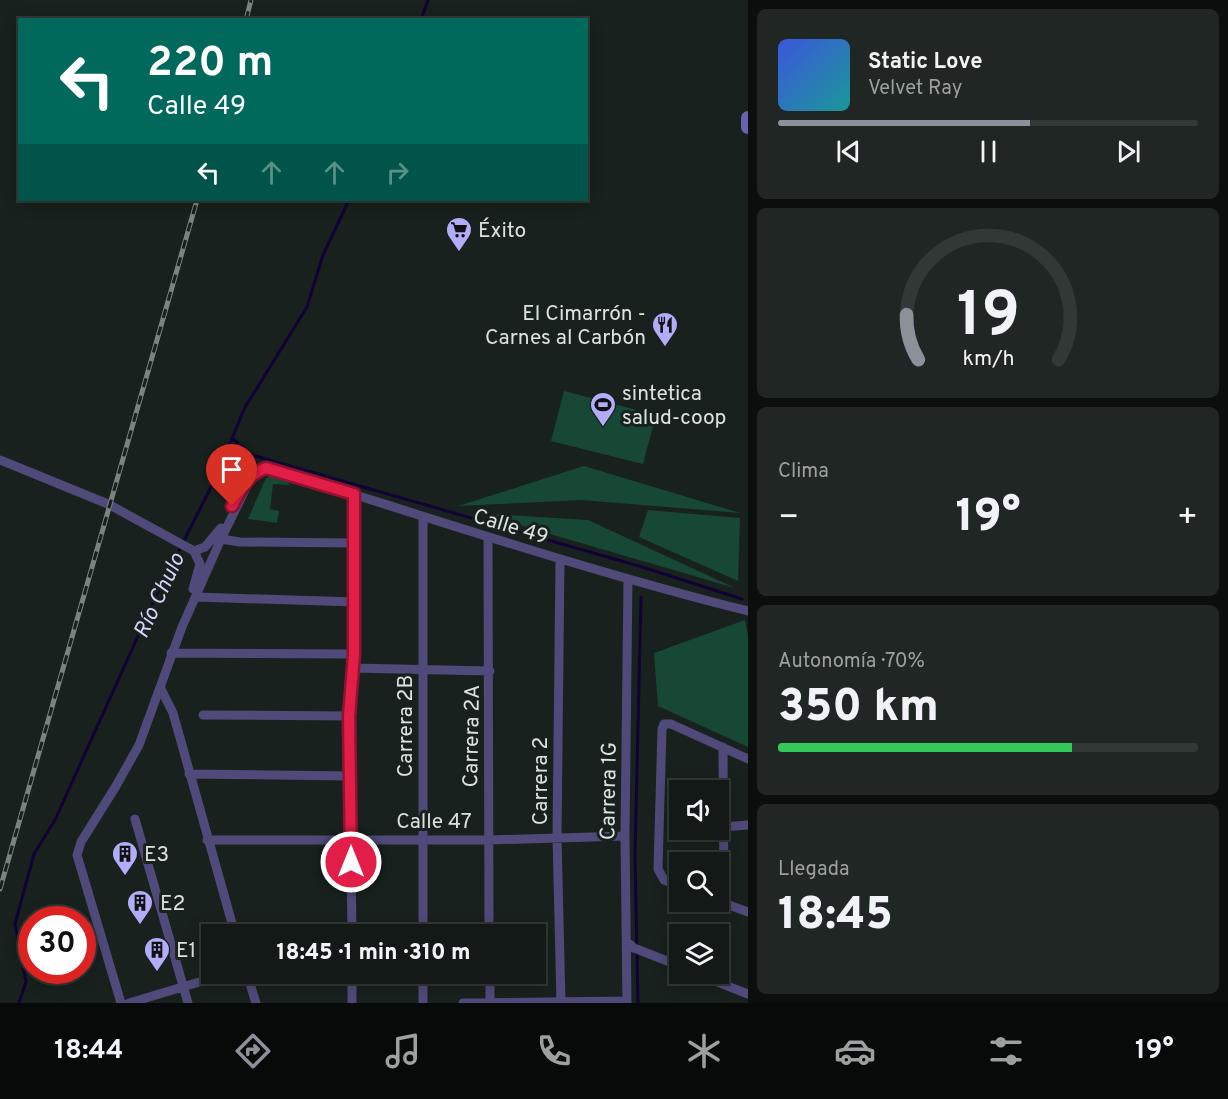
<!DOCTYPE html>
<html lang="es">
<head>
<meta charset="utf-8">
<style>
  :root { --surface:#121916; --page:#1f2623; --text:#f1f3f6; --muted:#9ca0a1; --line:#313835; --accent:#8c9099 }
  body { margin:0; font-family:Overpass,sans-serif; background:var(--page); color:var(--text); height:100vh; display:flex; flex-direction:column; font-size:22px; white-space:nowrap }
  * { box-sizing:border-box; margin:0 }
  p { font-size:20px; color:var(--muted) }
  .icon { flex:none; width:33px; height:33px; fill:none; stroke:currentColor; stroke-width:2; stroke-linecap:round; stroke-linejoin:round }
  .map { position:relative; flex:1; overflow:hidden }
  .side { display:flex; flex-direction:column; gap:9px; padding:9px; background:#0a0e0c; width:480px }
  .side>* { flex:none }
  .guide { position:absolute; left:18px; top:18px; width:570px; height:183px; border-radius:0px; box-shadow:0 3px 15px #0003,0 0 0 2px var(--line); background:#00695c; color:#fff; overflow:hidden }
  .tools { position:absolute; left:669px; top:780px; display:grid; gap:12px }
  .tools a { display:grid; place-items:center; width:60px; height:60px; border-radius:0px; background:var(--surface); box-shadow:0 3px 15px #0003,0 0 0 2px var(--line); font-size:30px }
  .speed { position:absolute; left:18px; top:906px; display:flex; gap:12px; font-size:30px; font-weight:700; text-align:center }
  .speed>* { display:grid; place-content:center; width:78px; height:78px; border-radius:50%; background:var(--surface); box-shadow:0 3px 15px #0003,0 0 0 2px var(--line); line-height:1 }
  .speed .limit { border:9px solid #d22; background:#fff; color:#111 }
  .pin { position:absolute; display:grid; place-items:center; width:51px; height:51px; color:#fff; margin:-62px -26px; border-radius:50% 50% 50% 0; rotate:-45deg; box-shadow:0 0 6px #0007 }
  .pin .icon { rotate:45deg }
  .me { position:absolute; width:66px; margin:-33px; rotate:0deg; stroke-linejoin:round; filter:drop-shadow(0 0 4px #0008) }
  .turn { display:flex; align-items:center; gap:21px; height:126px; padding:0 30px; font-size:27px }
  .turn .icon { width:78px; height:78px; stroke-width:2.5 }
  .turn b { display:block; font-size:42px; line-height:51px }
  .lanes { display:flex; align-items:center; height:57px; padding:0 30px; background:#0003; justify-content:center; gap:30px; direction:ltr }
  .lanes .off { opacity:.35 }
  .big { font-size:45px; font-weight:800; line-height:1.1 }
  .side .tile { flex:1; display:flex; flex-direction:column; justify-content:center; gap:9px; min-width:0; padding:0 21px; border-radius:9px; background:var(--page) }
  .side .dial { align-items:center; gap:0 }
  .dial svg { height:156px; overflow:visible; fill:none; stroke:var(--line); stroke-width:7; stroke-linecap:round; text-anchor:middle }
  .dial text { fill:var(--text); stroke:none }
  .song { display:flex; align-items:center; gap:18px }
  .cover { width:72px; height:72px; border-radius:9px; background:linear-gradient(135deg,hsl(230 70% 55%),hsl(180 70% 35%)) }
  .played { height:6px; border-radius:3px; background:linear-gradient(90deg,var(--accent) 60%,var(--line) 60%) }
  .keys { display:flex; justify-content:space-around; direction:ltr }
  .heat { display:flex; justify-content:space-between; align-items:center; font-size:33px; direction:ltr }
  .charge { height:9px; border-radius:4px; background:linear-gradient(90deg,#34c759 70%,var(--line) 0) }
  .trip { position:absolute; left:201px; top:924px; width:345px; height:60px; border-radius:0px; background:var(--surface); box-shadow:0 3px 15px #0003,0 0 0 2px var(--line); font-weight:800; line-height:60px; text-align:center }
  .dock { display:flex; height:96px; justify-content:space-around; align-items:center; background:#070a09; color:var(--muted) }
  .dock .icon { width:42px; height:42px }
  .dock .on { color:var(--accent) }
  .dock b { font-size:27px; color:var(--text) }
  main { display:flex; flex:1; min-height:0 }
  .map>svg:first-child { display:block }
  .green { fill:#164835 }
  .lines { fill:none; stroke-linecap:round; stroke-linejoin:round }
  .stream { stroke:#110235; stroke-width:3 }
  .minor { stroke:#4f4a7a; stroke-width:9 }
  .secondary { stroke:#6a61af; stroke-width:14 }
  .rail-casing { stroke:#7b837f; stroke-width:5 }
  .rail { stroke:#18211d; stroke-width:3; stroke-dasharray:9; stroke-linecap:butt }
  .route-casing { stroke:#92132f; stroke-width:15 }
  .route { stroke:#e11d48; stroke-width:10 }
  .labels { text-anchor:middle; stroke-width:6; stroke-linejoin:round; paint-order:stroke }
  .poi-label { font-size:21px; fill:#dce2df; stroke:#18211d; text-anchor:start }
  .street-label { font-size:21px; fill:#dce2df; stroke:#18211d }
  .water-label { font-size:22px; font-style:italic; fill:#d6d4ff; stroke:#18211d }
</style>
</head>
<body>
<main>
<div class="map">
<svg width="748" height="1003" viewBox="0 0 748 1003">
  <rect width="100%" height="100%" fill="#18211d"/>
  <!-- green -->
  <path class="green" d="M564 391 656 415 643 464 551 441Z
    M584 466 740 513 581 500 458 506Z
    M271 476 286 480 290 485 273 484 270 509 279 511 277 523 248 519 266 478Z
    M648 510 740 518 738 581 639 537Z
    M478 513 588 520 735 588Z
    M745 620 748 636V747L658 706 654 653Z"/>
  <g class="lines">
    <!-- stream -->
    <path class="stream" d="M421 20 428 0
      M232 438 252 455 642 567 742 599
      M19 1003 26 982 15 924 34 854 55 820 157 594 218 473 244 409 307 307 323 255 349 200
      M638 1003 635 856 641 597"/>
    <!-- minor -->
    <path class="minor" d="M0 460 108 504 194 551 200 564 193 589
      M423 518V934
      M221 539 240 542 354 543
      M488 539 489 934
      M194 551 205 547 221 528
      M560 560 557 837 561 1003
      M196 597 355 602
      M171 653 354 654
      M353 668 490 671
      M160 687 173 713 235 934
      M203 715 349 716
      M723 747 724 903
      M189 774 351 776
      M135 819 188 1003
      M723 827 748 825
      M207 840H488L625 836
      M680 886 664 880 658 869 662 729 664 724H671L748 759
      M721 902 748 912
      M352 934 349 716 354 654V494
      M627 942 634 948 680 966
      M247 974 256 1003
      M352 974V1003
      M490 974V1003
      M697 974 748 994
      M121 1003 77 855 81 842 116 786 139 745 182 627 221 539 252 476C259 470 264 468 273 469 431 518 587 571 748 611
      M129 1003 226 974
      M423 1003V974
      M463 1003 627 1001
      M627 1003 625 836 628 579"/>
    <!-- secondary -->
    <path class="secondary" d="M748 118V127"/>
    <defs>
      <path id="rail" d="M246 20 251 0
        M0 889 197 200"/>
    </defs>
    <!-- rail casing -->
    <use href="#rail" class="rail-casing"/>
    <!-- rail -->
    <use href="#rail" class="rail"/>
  </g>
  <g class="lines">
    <defs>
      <path id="route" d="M232 506C240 491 248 474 266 468L354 494V654L349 716 351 862"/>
    </defs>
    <!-- route casing -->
    <use href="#route" class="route-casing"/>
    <!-- route -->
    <use href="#route" class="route"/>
  </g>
  <!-- icons -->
  <defs>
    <symbol id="supermarket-pin" viewBox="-11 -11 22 30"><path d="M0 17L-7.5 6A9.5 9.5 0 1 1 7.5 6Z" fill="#b3adf9" stroke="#18211d"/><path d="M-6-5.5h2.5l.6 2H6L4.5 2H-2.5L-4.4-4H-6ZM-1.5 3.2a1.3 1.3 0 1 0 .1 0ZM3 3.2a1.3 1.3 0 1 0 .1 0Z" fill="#111"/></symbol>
    <symbol id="restaurant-pin" viewBox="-11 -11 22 30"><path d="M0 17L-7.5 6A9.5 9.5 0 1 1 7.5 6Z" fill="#b3adf9" stroke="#18211d"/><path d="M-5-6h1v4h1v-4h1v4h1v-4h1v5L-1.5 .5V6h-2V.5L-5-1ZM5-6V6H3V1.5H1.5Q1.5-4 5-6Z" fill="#111"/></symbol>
    <symbol id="stadium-pin" viewBox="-11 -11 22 30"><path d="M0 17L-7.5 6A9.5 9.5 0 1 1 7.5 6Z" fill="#b3adf9" stroke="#18211d"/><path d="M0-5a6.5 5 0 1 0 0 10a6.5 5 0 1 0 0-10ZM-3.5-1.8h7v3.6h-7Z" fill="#111"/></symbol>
    <symbol id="building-pin" viewBox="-11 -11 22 30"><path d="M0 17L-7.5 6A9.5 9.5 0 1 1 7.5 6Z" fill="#b3adf9" stroke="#18211d"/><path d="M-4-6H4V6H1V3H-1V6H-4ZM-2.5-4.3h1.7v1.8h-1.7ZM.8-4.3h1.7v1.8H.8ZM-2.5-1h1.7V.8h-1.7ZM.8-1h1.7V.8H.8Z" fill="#111"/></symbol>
  </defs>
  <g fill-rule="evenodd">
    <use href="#supermarket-pin" x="444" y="215" width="30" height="40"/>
    <use href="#restaurant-pin" x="650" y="310" width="30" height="40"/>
    <use href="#stadium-pin" x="588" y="390" width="30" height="40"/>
    <use href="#building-pin" x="110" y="839" width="30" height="40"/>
    <use href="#building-pin" x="125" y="888" width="30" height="40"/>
    <use href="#building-pin" x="142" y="935" width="30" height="40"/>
  </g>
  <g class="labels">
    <!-- poi labels -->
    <g class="poi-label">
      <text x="478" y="237">Éxito</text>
      <text x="646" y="320" text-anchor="end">El Cimarrón -<tspan x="646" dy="24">Carnes al Carbón</tspan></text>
      <text x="622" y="400">sintetica<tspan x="622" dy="24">salud-coop</tspan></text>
      <text x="144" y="861">E3</text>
      <text x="160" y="910">E2</text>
      <text x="176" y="957">E1</text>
    </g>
    <!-- street labels -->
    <g class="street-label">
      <text transform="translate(511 526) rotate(17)" y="7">Calle 49</text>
      <text transform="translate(405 726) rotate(-90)" y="7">Carrera 2B</text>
      <text transform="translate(471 736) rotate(-89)" y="7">Carrera 2A</text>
      <text transform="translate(540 781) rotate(-90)" y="7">Carrera 2</text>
      <text transform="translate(608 791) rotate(-89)" y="7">Carrera 1G</text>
      <text x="434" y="828">Calle 47</text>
    </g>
    <!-- water labels -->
    <g class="water-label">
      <text transform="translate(158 595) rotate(-65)" y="8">Río Chulo</text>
    </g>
  </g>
</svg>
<div class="tools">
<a><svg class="icon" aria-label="sound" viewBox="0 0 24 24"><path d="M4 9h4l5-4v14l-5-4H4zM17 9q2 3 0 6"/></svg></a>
<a><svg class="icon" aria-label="search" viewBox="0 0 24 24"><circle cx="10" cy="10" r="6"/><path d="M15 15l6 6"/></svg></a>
<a><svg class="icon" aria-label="layers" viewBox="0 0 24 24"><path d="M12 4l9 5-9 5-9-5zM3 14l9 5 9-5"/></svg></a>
</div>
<div class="speed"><div class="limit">30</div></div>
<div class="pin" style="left:232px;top:506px;background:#d93025"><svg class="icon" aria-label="arrive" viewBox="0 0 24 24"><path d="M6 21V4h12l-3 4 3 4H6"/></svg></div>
<svg class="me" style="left:351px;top:862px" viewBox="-20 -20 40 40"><circle r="17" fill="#e11d48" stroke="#fff" stroke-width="3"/><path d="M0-11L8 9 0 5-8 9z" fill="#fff"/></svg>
<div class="trip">18:45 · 1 min · 310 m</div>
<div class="guide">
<div class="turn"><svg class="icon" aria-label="left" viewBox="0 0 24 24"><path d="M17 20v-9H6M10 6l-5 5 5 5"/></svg><div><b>220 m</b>Calle 49</div></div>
<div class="lanes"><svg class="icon" aria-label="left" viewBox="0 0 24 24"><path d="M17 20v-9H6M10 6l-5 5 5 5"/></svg><svg class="icon off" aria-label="ahead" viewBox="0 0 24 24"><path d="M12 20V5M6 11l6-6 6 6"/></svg><svg class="icon off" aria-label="ahead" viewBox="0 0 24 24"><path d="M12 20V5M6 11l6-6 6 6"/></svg><svg class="icon off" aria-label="right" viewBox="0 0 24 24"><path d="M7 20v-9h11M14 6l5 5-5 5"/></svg></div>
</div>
</div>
<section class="side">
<div class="tile">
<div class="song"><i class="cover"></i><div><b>Static Love</b><p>Velvet Ray</p></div></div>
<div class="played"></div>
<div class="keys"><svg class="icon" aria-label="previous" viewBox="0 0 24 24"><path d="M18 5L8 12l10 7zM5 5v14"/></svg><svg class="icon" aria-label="pause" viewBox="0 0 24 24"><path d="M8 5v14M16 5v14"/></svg><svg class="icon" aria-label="next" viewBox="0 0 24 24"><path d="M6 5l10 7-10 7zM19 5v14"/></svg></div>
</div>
<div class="tile dial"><svg viewBox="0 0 100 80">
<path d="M14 69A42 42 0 1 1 86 69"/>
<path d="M14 69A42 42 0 0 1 8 46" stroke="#8c9099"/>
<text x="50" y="56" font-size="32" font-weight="700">19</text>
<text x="50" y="72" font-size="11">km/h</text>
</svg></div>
<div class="tile"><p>Clima</p>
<div class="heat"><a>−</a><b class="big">19°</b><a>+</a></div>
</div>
<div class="tile"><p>Autonomía · 70%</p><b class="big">350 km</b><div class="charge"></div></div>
<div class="tile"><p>Llegada</p><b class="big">18:45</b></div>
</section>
</main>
<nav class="dock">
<b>18:44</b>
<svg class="icon on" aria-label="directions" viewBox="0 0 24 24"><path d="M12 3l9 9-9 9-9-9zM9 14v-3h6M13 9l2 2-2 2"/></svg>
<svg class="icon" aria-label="music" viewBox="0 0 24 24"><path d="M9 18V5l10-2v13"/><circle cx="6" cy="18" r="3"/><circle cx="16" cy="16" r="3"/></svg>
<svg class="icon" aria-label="phone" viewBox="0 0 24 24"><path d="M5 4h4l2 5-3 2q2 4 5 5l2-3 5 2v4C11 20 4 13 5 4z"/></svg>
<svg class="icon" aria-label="climate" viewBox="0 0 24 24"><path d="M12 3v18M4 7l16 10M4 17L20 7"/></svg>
<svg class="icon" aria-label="car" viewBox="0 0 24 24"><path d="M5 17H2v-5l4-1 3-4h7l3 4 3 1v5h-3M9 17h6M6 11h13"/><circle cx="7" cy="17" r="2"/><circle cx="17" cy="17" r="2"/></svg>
<svg class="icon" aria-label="filters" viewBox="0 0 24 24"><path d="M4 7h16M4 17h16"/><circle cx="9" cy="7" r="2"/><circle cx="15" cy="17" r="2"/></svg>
<b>19°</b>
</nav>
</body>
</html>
